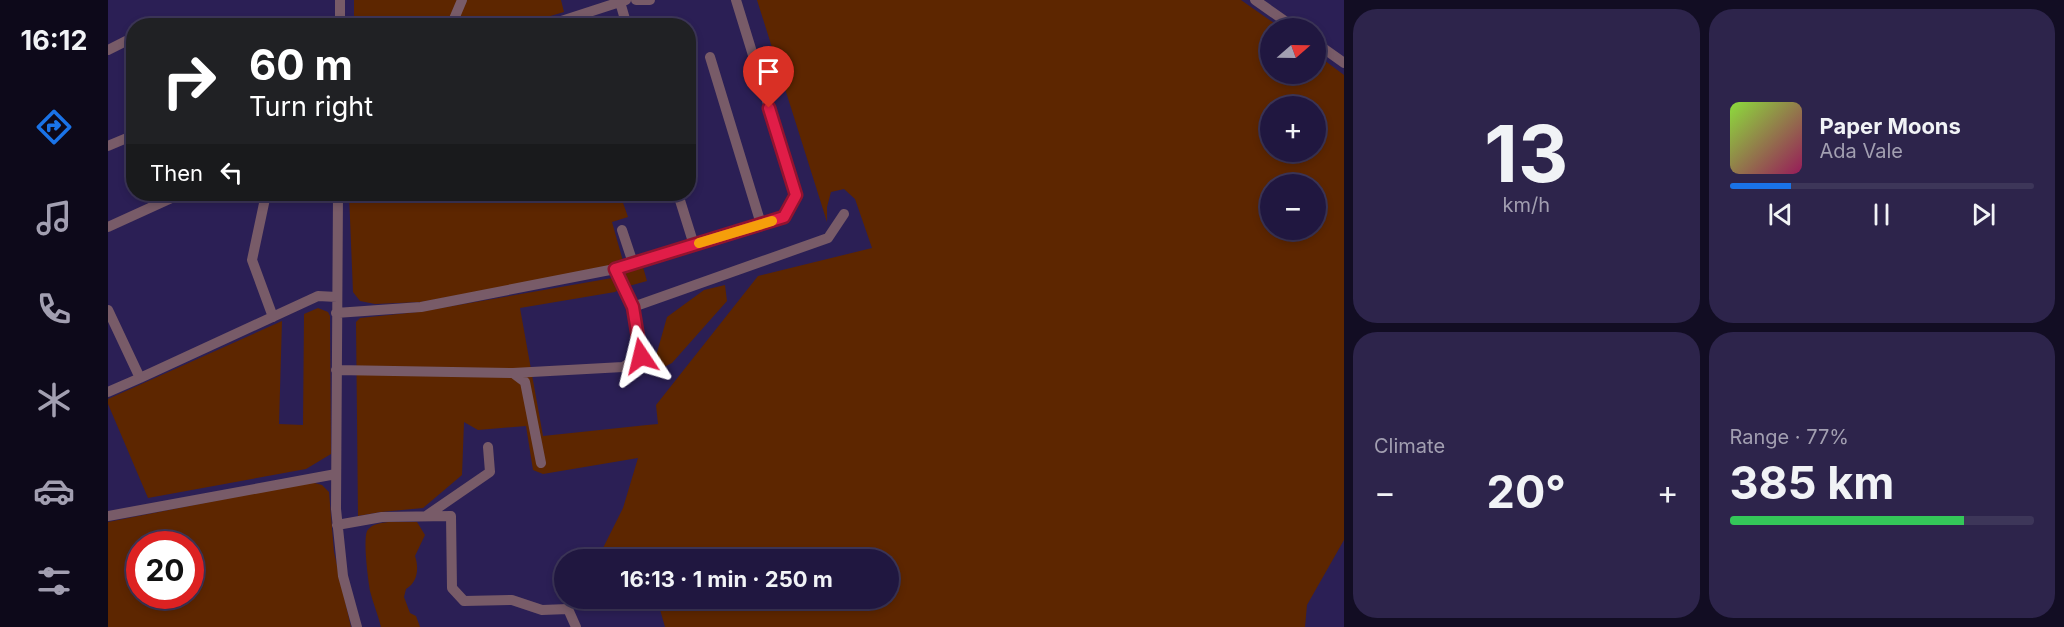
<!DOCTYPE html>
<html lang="en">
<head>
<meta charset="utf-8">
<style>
  :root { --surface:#201740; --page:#2d244b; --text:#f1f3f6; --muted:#a29fb1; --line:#3d3659; --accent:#1a73e8 }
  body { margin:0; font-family:Inter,sans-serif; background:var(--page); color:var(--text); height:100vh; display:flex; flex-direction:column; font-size:22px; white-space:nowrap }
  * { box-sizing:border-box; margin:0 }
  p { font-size:20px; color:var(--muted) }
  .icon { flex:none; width:33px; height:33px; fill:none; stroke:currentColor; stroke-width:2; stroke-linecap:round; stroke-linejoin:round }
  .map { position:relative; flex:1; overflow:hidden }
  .drawer { display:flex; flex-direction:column; gap:9px; padding:9px; background:#120d23; width:720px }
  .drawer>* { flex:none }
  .hud { position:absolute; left:18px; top:18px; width:570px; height:183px; border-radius:24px; box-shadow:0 3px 9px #0003,0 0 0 2px var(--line); background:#202124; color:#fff; overflow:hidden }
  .needle { width:39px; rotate:70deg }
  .controls { position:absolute; left:1152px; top:18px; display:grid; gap:12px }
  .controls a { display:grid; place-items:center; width:66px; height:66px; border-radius:50%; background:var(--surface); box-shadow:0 3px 9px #0003,0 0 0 2px var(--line); font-size:30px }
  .speed { position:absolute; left:18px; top:531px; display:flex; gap:12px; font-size:30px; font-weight:700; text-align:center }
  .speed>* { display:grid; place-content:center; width:78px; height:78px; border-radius:50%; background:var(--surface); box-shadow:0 3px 9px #0003,0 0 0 2px var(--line); line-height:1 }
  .speed .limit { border:9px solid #d22; background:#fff; color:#111 }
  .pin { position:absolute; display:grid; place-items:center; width:51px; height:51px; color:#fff; margin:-62px -26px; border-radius:50% 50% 50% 0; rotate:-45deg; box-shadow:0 0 6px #0007 }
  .pin .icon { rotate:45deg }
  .me { position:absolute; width:66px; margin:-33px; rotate:350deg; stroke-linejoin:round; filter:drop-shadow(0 0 4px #0008) }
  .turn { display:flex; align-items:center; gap:21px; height:126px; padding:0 24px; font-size:27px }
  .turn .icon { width:78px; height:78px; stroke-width:2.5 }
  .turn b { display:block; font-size:42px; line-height:51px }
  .then { display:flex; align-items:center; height:57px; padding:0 24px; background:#0003; gap:12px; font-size:22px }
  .big { font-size:45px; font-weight:700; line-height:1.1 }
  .drawer .card { flex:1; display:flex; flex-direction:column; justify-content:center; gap:9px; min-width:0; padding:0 21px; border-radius:24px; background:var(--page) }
  .drawer .dial { align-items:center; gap:0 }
  .dial b { font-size:78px; line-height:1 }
  .song { display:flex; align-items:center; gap:18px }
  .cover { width:72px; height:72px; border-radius:9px; background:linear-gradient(135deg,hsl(90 70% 55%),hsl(330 70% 35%)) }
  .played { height:6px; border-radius:3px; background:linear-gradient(90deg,var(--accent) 20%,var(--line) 20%) }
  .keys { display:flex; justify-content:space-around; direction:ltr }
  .heat { display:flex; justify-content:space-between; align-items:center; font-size:33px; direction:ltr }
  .charge { height:9px; border-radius:4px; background:linear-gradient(90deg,#34c759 77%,var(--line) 0) }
  .drawer .tiles { flex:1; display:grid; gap:9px; grid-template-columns:repeat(2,1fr) }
  .trip { position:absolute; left:446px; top:549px; width:345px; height:60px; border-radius:30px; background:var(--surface); box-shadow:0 3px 9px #0003,0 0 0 2px var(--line); font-weight:700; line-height:60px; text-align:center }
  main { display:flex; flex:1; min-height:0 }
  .dock { display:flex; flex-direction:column; width:108px; justify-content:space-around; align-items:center; background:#0d091a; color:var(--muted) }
  .dock .icon { width:42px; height:42px }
  .dock .active { color:var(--accent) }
  .dock b { font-size:27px; color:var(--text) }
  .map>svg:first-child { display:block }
  .green { fill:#5d2600; fill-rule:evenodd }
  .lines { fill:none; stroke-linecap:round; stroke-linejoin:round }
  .minor { stroke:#785b68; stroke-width:10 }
  .route-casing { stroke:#92132f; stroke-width:15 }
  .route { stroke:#e11d48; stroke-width:10 }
  .slow { stroke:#f59e0b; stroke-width:10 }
</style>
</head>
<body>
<main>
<nav class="dock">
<b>16:12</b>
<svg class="icon active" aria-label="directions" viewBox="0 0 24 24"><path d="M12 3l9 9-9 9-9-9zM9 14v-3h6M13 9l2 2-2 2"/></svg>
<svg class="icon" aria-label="music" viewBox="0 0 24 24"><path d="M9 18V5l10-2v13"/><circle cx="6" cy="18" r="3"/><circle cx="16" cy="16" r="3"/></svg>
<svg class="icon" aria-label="phone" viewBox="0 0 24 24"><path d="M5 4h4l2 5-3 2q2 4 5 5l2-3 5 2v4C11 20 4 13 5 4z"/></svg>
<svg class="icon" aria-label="climate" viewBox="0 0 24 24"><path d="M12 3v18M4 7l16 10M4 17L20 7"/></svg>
<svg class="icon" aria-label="car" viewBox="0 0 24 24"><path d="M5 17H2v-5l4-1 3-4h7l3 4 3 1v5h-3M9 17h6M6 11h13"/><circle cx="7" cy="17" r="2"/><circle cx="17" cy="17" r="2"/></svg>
<svg class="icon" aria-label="filters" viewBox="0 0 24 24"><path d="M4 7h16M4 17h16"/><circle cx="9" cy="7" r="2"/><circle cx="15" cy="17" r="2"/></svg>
</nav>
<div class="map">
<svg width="1236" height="627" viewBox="0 0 1236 627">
  <rect width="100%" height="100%" fill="#2b1f55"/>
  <!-- green -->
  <path class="green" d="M246 0H453L456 12 412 25 246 26Z
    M649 0H1133L1173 28H1162V74H1208V54L1236 75V540L1199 605 1197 627H557L551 606 519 601 496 610 495 598H780V560L495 559 494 550 515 508 530 458 435 474 425 470 418 426 370 430 356 422 354 475 315 508 273 512 250 516 248 322 252 318 310 312 504 278 510 290 507 292 412 308 435 436 539 425 550 424 548 405 650 276 764 248 747 199 736 189 723 192 719 207V222ZM1162 106H1208V152H1162ZM1162 184H1208V230H1162Z
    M241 194H512L520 217 504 222 515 261 487 270 313 302 267 304 252 301 245 292Z
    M535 267 539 281 521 286 517 273Z
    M617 285 619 301 564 363 556 367 548 356 559 317 596 290Z
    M210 308 220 312 222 316 223 454 198 469 40 498 0 404V399L174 321 171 424 195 425 196 314Z
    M203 482 214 485 221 492 226 552 243 627H0V522ZM32 544H82V596H32Z
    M280 522H309L317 535 307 556C311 568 310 582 298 589L296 597 302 613 308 616 312 627H273C270 615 265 603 262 591 260 579 255 541 259 531 263 524 273 523 280 522Z"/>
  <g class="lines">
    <!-- minor -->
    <path class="minor" d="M528 0H542
      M1147 0 1187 28
      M512 2 519 26
      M232 26V0
      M343 26 354 0
      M438 26 518 0
      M1208 43 1236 63
      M0 50 18 41
      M602 57 653 224
      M0 146 26 135
      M158 194 144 260 165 317
      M230 194 228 509 235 576 249 627
      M570 194 586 245
      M0 227 68 196
      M525 263 676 217 688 195 628 0
      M525 307 720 238 736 214
      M0 310 32 378 210 296 229 297
      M228 313 313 307 507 269 525 263 514 230
      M228 370 405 373 417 382 433 463
      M405 373 515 367 533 356 525 307 507 269
      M0 392 32 378
      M0 516 228 474
      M318 516 382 472 380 447
      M229 525 274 517 343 516 344 588 356 601 404 600 434 610 460 609 468 627"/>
  </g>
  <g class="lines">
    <defs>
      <path id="route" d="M533 356 525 307 507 269 676 217 688 195 661 108"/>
    </defs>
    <!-- route casing -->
    <use href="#route" class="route-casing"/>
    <!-- route -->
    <use href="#route" class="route"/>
    <!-- slow -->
    <path class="slow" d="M591 243 664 221"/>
  </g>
</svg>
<div class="controls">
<a><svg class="needle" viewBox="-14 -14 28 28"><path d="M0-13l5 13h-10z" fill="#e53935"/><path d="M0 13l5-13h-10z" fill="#a29fb1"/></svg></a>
<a>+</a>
<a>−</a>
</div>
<div class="speed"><div class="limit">20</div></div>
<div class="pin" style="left:661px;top:108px;background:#d93025"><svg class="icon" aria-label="arrive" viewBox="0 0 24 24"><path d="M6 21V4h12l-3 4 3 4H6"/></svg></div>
<svg class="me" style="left:533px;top:356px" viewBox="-20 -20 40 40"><path d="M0-17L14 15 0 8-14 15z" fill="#e11d48" stroke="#fff" stroke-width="4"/></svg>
<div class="trip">16:13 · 1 min · 250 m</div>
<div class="hud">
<div class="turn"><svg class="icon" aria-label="right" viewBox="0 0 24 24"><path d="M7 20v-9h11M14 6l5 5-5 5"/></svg><div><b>60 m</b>Turn right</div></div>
<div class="then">Then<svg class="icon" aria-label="left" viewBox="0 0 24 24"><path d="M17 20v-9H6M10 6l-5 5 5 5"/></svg></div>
</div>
</div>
<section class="drawer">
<div class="tiles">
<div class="card dial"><b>13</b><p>km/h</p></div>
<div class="card">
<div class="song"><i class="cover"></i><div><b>Paper Moons</b><p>Ada Vale</p></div></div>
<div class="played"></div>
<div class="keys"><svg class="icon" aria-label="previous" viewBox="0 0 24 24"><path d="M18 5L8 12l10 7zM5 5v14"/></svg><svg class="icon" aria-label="pause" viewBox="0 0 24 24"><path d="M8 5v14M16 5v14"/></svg><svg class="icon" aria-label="next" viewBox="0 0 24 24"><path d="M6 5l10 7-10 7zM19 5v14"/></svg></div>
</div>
<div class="card"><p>Climate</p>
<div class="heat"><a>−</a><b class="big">20°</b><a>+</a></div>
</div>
<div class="card"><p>Range · 77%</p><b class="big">385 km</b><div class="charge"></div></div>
</div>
</section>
</main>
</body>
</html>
